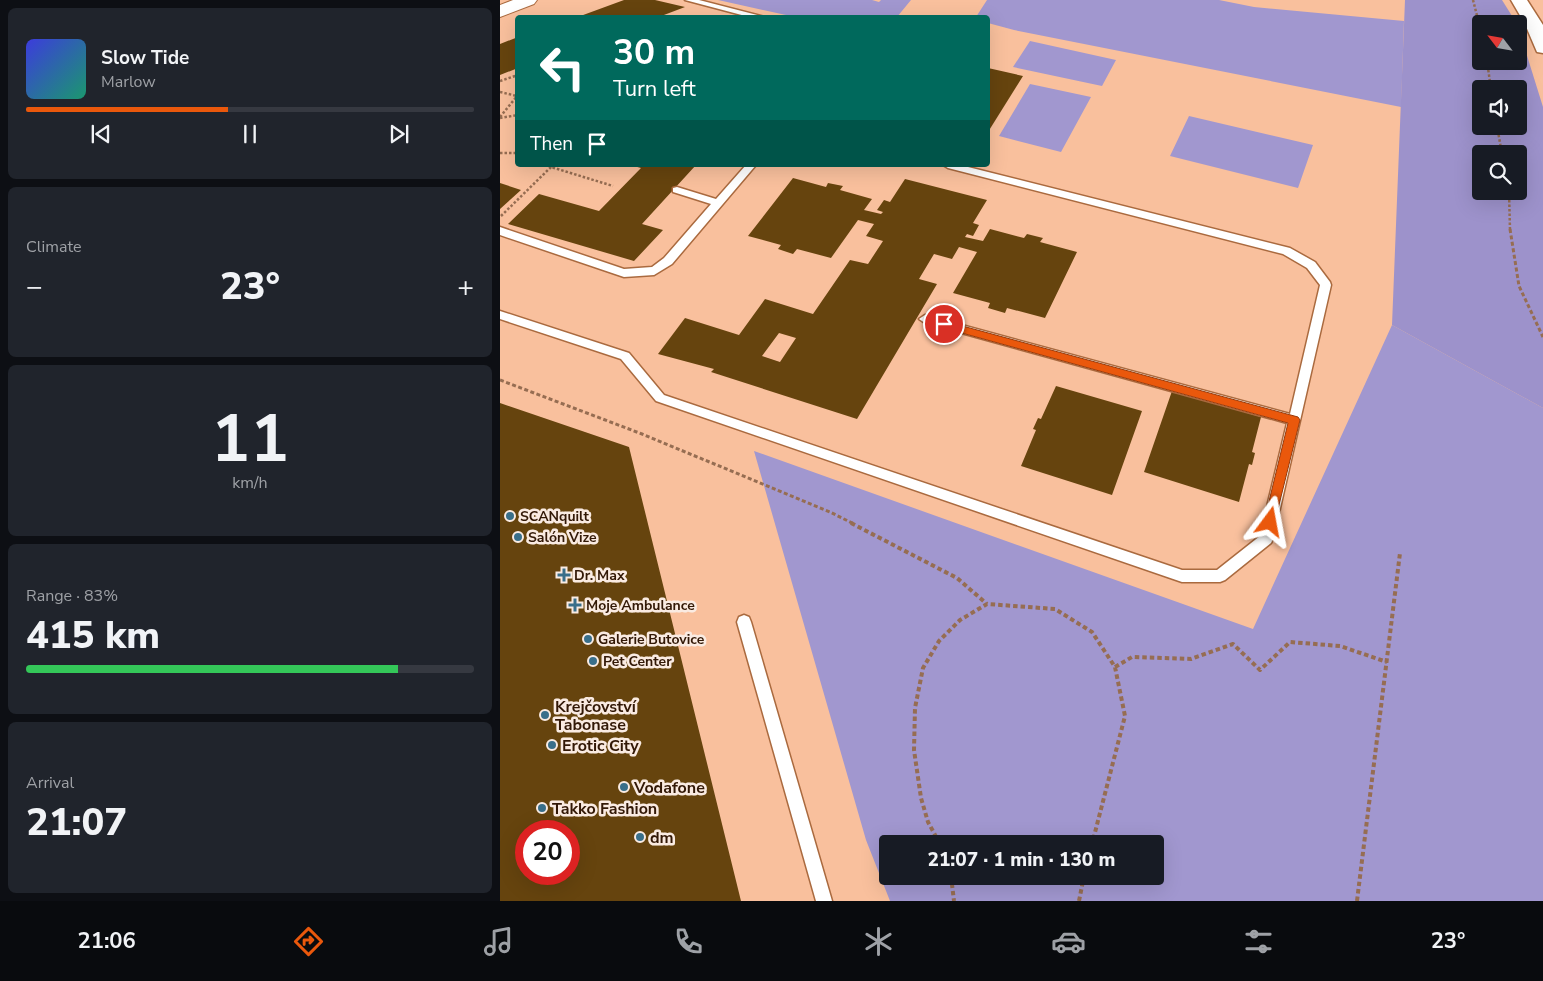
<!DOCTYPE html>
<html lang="en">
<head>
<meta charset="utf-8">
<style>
  :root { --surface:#171b24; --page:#20242c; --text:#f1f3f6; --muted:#9ea1a6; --line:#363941; --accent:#ea580c }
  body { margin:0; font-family:"Nunito Sans",sans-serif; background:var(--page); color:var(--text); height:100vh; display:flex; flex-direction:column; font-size:19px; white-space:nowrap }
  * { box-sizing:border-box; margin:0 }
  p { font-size:16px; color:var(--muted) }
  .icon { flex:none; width:28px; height:28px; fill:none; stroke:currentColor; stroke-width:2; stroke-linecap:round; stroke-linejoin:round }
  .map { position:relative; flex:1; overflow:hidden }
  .side { display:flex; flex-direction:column; gap:8px; padding:8px; background:#0d0f14; width:500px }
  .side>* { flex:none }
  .guide { position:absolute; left:15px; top:15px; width:475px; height:152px; border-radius:5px; box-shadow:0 5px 20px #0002; background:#00695c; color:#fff; overflow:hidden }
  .needle { width:32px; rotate:301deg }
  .controls { position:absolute; left:972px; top:15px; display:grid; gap:10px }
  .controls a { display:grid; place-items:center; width:55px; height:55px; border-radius:5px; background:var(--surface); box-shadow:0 5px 20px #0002; font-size:25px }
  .speed { position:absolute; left:15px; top:820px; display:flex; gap:10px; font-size:25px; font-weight:700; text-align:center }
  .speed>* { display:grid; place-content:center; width:65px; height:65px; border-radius:50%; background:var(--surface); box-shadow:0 5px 20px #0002; line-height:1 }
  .speed .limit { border:8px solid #d22; background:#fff; color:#111 }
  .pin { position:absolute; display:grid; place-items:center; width:42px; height:42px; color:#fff; margin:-21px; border:2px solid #fff; border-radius:50%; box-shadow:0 1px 5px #0007 }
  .me { position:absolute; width:55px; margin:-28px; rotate:13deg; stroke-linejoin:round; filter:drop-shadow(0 0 4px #0008) }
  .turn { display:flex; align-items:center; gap:18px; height:105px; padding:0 15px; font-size:22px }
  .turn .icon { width:65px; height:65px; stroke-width:2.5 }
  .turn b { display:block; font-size:35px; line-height:42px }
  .then { display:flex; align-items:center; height:48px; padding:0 15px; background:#0003; gap:10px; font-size:19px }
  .big { font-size:38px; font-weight:800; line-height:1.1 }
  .side .card { flex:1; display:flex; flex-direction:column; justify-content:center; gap:8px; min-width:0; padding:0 18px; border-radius:8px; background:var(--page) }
  .side .dial { align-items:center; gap:0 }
  .dial b { font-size:65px; line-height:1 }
  .song { display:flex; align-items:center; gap:15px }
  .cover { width:60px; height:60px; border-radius:8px; background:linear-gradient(135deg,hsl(240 70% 55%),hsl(160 70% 35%)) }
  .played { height:5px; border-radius:2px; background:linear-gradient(90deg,var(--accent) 45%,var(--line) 45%) }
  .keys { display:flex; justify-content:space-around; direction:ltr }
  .heat { display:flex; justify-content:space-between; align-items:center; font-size:28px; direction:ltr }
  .charge { height:8px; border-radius:4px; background:linear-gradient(90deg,#34c759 83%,var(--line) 0) }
  .trip { position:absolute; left:379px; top:835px; width:285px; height:50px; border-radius:5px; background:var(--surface); box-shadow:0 5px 20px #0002; font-weight:800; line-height:50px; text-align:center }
  .tabs { display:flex; height:80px; justify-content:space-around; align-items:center; background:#090b0e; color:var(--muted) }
  .tabs .icon { width:35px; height:35px }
  .tabs .active { color:var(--accent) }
  .tabs b { font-size:22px; color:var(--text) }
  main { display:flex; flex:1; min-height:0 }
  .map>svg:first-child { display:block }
  .green { fill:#a197cf; fill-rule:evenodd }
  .forest { fill:#9d92cb; fill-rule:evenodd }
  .building { fill:#66440e; fill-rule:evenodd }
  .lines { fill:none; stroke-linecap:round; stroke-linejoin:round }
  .service-casing { stroke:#aa6a3f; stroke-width:3 }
  .minor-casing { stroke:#aa6a3f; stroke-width:3 }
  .secondary-casing { stroke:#aa6a3f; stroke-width:2 }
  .path-far2 { stroke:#966d52; stroke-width:2.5; stroke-dasharray:2.5 2; stroke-linecap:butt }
  .path-far1 { stroke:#966d52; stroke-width:3; stroke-dasharray:4 2.5; stroke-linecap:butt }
  .path { stroke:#966d52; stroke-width:4; stroke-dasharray:4.5 3; stroke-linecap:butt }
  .service { fill:#fff; fill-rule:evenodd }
  .minor { fill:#fff; fill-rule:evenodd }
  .secondary { fill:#fff; fill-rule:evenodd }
  .route { fill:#ea580c; stroke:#983908 }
  .poi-dot { fill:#396f8a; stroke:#faebe2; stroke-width:2 }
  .labels { text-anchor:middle; stroke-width:5; stroke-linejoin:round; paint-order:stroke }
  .poi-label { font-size:14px; font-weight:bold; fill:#321806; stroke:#faebe2; text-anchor:start }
  .near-poi-label { font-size:16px; font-weight:bold; fill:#321806; stroke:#faebe2; text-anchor:start }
</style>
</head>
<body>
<main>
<section class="side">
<div class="card">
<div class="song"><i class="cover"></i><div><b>Slow Tide</b><p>Marlow</p></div></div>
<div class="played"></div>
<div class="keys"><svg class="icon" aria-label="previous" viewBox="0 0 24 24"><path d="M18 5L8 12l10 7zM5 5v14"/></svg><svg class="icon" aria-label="pause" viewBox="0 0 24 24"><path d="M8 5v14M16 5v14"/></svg><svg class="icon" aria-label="next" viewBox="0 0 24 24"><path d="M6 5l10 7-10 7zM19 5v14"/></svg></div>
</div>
<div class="card"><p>Climate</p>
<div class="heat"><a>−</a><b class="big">23°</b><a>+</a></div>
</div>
<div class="card dial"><b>11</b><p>km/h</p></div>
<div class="card"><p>Range · 83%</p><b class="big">415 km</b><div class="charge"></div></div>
<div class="card"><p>Arrival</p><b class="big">21:07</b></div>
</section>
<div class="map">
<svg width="1043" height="901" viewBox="0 0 1043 901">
  <rect width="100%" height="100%" fill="#f9c09d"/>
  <!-- green -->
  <path class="green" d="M218 0H372L379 2 381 0H411L397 17H295Z
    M487 0H719L754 7 904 21 901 107 514 30 488 23V18L476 17Z
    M530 41 616 60 602 86 513 67Z
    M530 84 591 97 561 152 499 136Z
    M689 116 813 145 798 188 670 156Z
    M892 325 1043 408V901H390L366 840 254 451 753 629ZM388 844H655V876H388Z"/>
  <!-- forest -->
  <path class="forest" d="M905 0H1002L1017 24H981V61H1019V30L1043 107V408L892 325ZM981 89H1019V126H981ZM981 154H1019V191H981Z"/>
  <!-- building -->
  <path class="building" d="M124 0H155L185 7 156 18H75Z
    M18 37V68L0 75V44Z
    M488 68 523 76 488 132Z
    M130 165H196L142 224 163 230 134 261 8 224 39 194 99 211 141 168Z
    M293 178 326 187 328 183 343 186 340 190 372 199 364 210 381 214 383 212 377 210 384 200 390 202 405 179 487 200 473 223 479 225 473 236 467 234 465 237 483 241 490 229 524 238 527 234 543 238 540 242 577 252 545 318 507 308 505 313 488 308 490 303 453 293 477 252 459 247 452 259 434 254 419 279 437 284 357 419 211 372 214 369 158 354 185 318 239 335 265 299 313 314 350 260 368 264 383 241 366 236 374 224 358 220 331 258 297 249 293 254 278 249 281 245 248 236ZM279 333 296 338 280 362 262 356Z
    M0 183 21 190 0 209Z
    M556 386 642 411 612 495 521 466 536 430 533 429 538 418 541 419Z
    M672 391 761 417 752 452 755 453 752 465 749 464 739 502 644 472Z
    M0 403 129 447 241 901H0ZM26 831H69V874H26Z"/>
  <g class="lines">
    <defs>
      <path id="service" d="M185 0H199L269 18H253Z
        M246 165H256L172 264 154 275 124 277 0 235V227L124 269 152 267 164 258 211 204 173 192V188L177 187 216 199Z
        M443 165H460L790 248 815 262 830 282 831 285 773 539 771 543 725 580 720 582H682L156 401 121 359 0 319V311L129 353 164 395 682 570H717L760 536 787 423 425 323 419 319 425 315 790 414 820 285 807 268 783 254 448 168Z
        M244 615 249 617 251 622 332 901H316L237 622 239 617Z"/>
      <path id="minor" d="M1011 0H1027L1043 25V53L1037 52 1025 24Z"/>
      <path id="secondary" d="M13 0H37L34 4 0 17V5Z"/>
    </defs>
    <!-- service casing -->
    <use href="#service" class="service-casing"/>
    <!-- minor casing -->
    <use href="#minor" class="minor-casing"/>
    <!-- secondary casing -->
    <use href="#secondary" class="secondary-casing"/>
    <!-- path-far2 -->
    <path class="path-far2" d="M973 0 981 31
      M987 61 991 89
      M0 81 18 75
      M0 92 17 96
      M0 117 18 95
      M0 118 18 115
      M997 126 1002 154
      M0 153H18
      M53 165 51 167 113 186
      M1009 191 1010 230
      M1 216 51 167"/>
    <!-- path-far1 -->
    <path class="path-far1" d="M1010 229 1019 286 1043 337
      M0 380 142 434 330 512 354 524"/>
    <!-- path -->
    <path class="path" d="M351 523 457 578 487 604
      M615 667 632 657 691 659 733 644 760 670 790 642 840 646 887 662
      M440 844 428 822 421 798 414 750 415 708 423 668 439 641 460 620 487 604 555 609 592 632 615 667 625 716 592 844
      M451 876 454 901
      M579 901 584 876
      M857 901 900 553"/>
    <!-- service -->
    <use href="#service" class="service"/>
    <!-- minor -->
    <use href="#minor" class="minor"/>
    <!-- secondary -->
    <use href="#secondary" class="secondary"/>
  </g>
  <!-- route -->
  <path class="route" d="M444 321 798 417 800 420 774 525 770 527 766 525 764 522 788 423 440 327V322Z"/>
  <!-- markers -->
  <g class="poi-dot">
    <circle cx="10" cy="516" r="5"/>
    <circle cx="18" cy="537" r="5"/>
    <path d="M61.5 567.5h5v5h5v5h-5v5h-5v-5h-5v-5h5z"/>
    <path d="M72.5 597.5h5v5h5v5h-5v5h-5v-5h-5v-5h5z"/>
    <circle cx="88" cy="639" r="5"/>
    <circle cx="93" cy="661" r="5"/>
    <circle cx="45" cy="715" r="5"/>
    <circle cx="52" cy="745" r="5"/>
    <circle cx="124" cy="787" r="5"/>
    <circle cx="42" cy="808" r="5"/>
    <circle cx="140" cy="837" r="5"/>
  </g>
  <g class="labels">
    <!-- poi labels -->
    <g class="poi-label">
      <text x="20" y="521">SCANquilt</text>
      <text x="28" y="542">Salón Vize</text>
      <text x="74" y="580">Dr. Max</text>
      <text x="86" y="610">Moje Ambulance</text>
      <text x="98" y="644">Galerie Butovice</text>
      <text x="103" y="666">Pet Center</text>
    </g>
    <!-- near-poi labels -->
    <g class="near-poi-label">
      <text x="55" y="712">Krejčovství<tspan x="55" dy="18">Tabonase</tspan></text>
      <text x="62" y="751">Erotic City</text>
      <text x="134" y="793">Vodafone</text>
      <text x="52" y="814">Takko Fashion</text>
      <text x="150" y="843">dm</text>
    </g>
  </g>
</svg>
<div class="controls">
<a><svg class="needle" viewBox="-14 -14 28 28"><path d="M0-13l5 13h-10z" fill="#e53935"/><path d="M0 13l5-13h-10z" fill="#9ea1a6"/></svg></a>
<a><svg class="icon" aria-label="sound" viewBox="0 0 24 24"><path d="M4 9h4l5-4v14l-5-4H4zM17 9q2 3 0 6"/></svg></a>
<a><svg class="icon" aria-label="search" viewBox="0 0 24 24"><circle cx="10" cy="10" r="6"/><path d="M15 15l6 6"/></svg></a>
</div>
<div class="speed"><div class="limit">20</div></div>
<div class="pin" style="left:444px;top:324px;background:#d93025"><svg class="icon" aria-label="arrive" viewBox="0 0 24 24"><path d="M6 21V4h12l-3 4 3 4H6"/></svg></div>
<svg class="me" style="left:770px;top:522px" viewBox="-20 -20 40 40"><path d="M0-17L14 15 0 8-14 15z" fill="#ea580c" stroke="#fff" stroke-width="4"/></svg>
<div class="trip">21:07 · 1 min · 130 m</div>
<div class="guide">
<div class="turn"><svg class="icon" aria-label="left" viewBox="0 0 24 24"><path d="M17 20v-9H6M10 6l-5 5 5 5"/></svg><div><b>30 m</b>Turn left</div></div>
<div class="then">Then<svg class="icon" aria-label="arrive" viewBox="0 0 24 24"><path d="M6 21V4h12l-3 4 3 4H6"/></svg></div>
</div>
</div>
</main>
<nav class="tabs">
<b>21:06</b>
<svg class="icon active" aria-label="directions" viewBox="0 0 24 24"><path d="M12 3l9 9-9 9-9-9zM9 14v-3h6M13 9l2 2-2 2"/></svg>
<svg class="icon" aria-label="music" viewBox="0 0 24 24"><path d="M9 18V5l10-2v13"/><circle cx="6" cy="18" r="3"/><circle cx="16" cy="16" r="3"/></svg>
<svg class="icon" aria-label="phone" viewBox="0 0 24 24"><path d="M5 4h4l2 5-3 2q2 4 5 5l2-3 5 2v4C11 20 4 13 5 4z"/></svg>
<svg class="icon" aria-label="climate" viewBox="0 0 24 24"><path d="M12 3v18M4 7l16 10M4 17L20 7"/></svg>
<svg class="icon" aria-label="car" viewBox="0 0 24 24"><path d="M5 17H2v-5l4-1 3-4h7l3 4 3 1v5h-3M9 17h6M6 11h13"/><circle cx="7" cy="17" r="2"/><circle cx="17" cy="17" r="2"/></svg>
<svg class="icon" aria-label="filters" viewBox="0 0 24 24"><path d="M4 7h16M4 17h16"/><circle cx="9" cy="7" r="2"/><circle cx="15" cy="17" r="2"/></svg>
<b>23°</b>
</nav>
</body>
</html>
